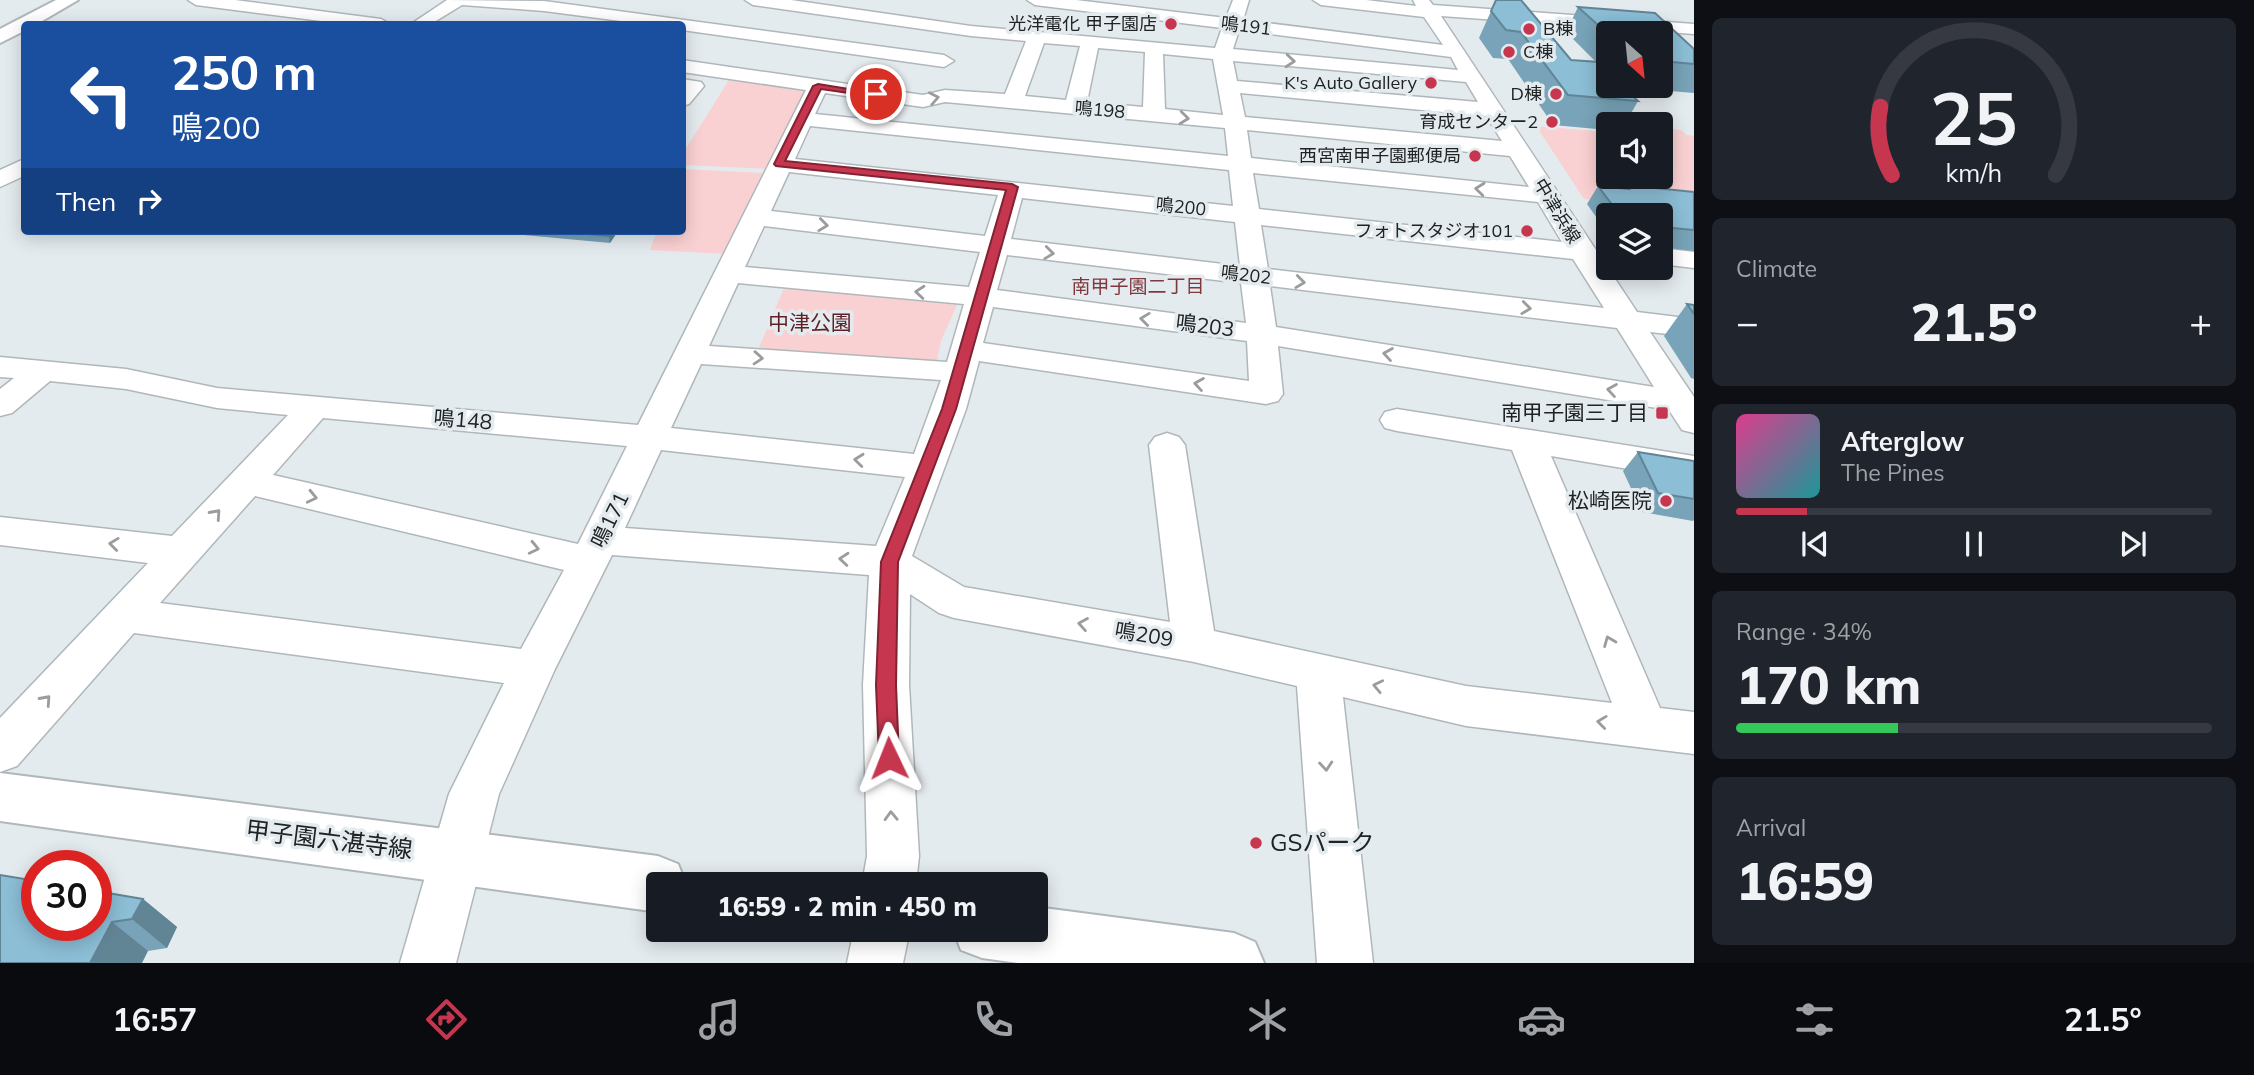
<!DOCTYPE html>
<html lang="en">
<head>
<meta charset="utf-8">
<style>
  :root { --surface:#171b24; --page:#20242c; --text:#f1f3f6; --muted:#9ea1a6; --line:#363941; --accent:#c6364e }
  body { margin:0; font-family:Mulish,"Noto Sans JP",sans-serif; background:var(--page); color:var(--text); height:100vh; display:flex; flex-direction:column; font-size:26px; white-space:nowrap }
  * { box-sizing:border-box; margin:0 }
  p { font-size:23px; color:var(--muted) }
  .icon { flex:none; width:38px; height:38px; fill:none; stroke:currentColor; stroke-width:2; stroke-linecap:round; stroke-linejoin:round }
  .map { position:relative; flex:1; overflow:hidden }
  .drawer { display:flex; flex-direction:column; gap:18px; padding:18px; background:#0d0f14; width:560px }
  .drawer>* { flex:none }
  .banner { position:absolute; left:21px; top:21px; width:665px; height:214px; border-radius:7px; box-shadow:0 4px 18px #0003; background:#1a4fa0; color:#fff; overflow:hidden }
  .needle { width:46px; rotate:153deg }
  .controls { position:absolute; left:1596px; top:21px; display:grid; gap:14px }
  .controls a { display:grid; place-items:center; width:77px; height:77px; border-radius:7px; background:var(--surface); box-shadow:0 4px 18px #0003; font-size:35px }
  .speed { position:absolute; left:21px; top:850px; display:flex; gap:14px; font-size:35px; font-weight:700; text-align:center }
  .speed>* { display:grid; place-content:center; width:91px; height:91px; border-radius:50%; background:var(--surface); box-shadow:0 4px 18px #0003; line-height:1 }
  .speed .limit { border:10px solid #d22; background:#fff; color:#111 }
  .pin { position:absolute; display:grid; place-items:center; width:60px; height:60px; color:#fff; margin:-30px; border:4px solid #fff; border-radius:50%; box-shadow:0 2px 7px #0007 }
  .me { position:absolute; width:77px; margin:-38px; rotate:358deg; stroke-linejoin:round; filter:drop-shadow(0 0 5px #0008) }
  .turn { display:flex; align-items:center; gap:24px; height:147px; padding:0 35px; font-size:32px }
  .turn .icon { width:91px; height:91px; stroke-width:2.5 }
  .turn b { display:block; font-size:49px; line-height:60px }
  .then { display:flex; align-items:center; height:66px; padding:0 35px; background:#0003; gap:14px; font-size:26px }
  .big { font-size:52px; font-weight:800; line-height:1.1 }
  .drawer .tile { flex:1; display:flex; flex-direction:column; justify-content:center; gap:10px; min-width:0; padding:0 24px; border-radius:10px; background:var(--page) }
  .drawer .dial { align-items:center; gap:0 }
  .dial svg { height:182px; overflow:visible; fill:none; stroke:var(--line); stroke-width:7; stroke-linecap:round; text-anchor:middle }
  .dial text { fill:var(--text); stroke:none }
  .song { display:flex; align-items:center; gap:21px }
  .cover { width:84px; height:84px; border-radius:10px; background:linear-gradient(135deg,hsl(330 70% 55%),hsl(180 70% 35%)) }
  .played { height:7px; border-radius:4px; background:linear-gradient(90deg,var(--accent) 15%,var(--line) 15%) }
  .keys { display:flex; justify-content:space-around; direction:ltr }
  .heat { display:flex; justify-content:space-between; align-items:center; font-size:38px; direction:ltr }
  .charge { height:10px; border-radius:5px; background:linear-gradient(90deg,#34c759 34%,var(--line) 0) }
  .trip { position:absolute; left:646px; top:872px; width:402px; height:70px; border-radius:7px; background:var(--surface); box-shadow:0 4px 18px #0003; font-weight:800; line-height:70px; text-align:center }
  .menu { display:flex; height:112px; justify-content:space-around; align-items:center; background:#090b0e; color:var(--muted) }
  .menu .icon { width:49px; height:49px }
  .menu .active { color:var(--accent) }
  .menu b { font-size:32px; color:var(--text) }
  main { display:flex; flex:1; min-height:0 }
  .map>svg:first-child { display:block }
  .green { fill:#fad1d2 }
  .lines { fill:none; stroke-linecap:round; stroke-linejoin:round }
  .minor-casing { stroke:#b0b7ba; stroke-width:3 }
  .major-casing { stroke:#b0b7ba; stroke-width:4 }
  .minor { fill:#fff; fill-rule:evenodd }
  .major { fill:#fff; fill-rule:evenodd }
  .wall { fill:#78a3b8; fill-rule:evenodd }
  .shaded-wall { fill:#628596 }
  .building { fill:#8cbed6; stroke:#628596; stroke-width:2 }
  .oneway { stroke:#9b9c9c }
  .route { fill:#c6364e; stroke:#812333; stroke-width:2 }
  .poi-dot { fill:#c6364e; stroke:#e4ebef; stroke-width:2.5 }
  .labels { text-anchor:middle; stroke-width:7; stroke-linejoin:round; paint-order:stroke }
  .far-poi-label { font-size:18px; fill:#202324; stroke:#e4ebef; text-anchor:end }
  .far-street-label { font-size:18px; fill:#202324; stroke:#e4ebef }
  .far-neighbourhood-label { font-size:19px; fill:#80383f; stroke:#e4ebef }
  .park-label { font-size:21px; fill:#5e1f27; stroke:#e4ebef }
  .street-label { font-size:21px; fill:#202324; stroke:#e4ebef }
  .poi-label { font-size:21px; fill:#202324; stroke:#e4ebef; text-anchor:end }
  .near-street-label { font-size:24px; fill:#202324; stroke:#e4ebef }
  .near-poi-label { font-size:24px; fill:#202324; stroke:#e4ebef; text-anchor:start }
</style>
</head>
<body>
<main>
<div class="map">
<svg width="1694" height="963" viewBox="0 0 1694 963">
  <rect width="100%" height="100%" fill="#e4ebef"/>
  <!-- green -->
  <path class="green" d="M729 80 805 91 769 169 683 165V153Z
    M1536 126 1608 132V177H1661V128L1681 130 1687 135 1694 136V210L1584 199Z
    M683 169 764 173 726 254 650 250 657 231H682Z
    M784 288 957 305 941 341 936 365 758 350Z"/>
  <g class="lines">
    <defs>
      <path id="minor" d="M188 0H235L381 19 390 24H345L196 5Z
        M447 0 544 1 944 55 954 61 944 67 682 30V24H644L544 11 462 5 431 24H411Z
        M745 0H791L971 26 1215 48 1222 28 1035 5 1027 0H1076L1226 18 1233 0H1249L1243 20 1443 45 1424 17 1321 5 1313 0H1366L1416 6 1413 0H1429L1433 5 1694 24V34L1441 16 1637 312 1694 319V337L1650 332 1694 397V433L1682 430 1669 410 1278 346 1283 394 1278 401 1266 404 979 361 966 409 912 556 964 587 1170 622 1149 445 1155 437 1167 433 1179 437 1185 445 1214 631 1466 686 1612 703 1512 450 1397 431 1385 428 1380 420 1385 412 1397 409 1694 456V480L1551 456 1660 708 1694 712V754L1466 726 1343 697 1373 963H1317L1297 686 1194 662 954 618 939 613 910 594 909 685 919 856 916 884H862L867 856 863 685 869 575 612 555 555 669 499 794 456 963H400L449 794 504 683 134 633 17 766 0 772V718L148 563 0 545V517L172 536 288 415 217 408 126 389 50 381 12 413 0 416V389L14 378 0 377V357L126 369 217 388 638 425 806 90 682 72V60L923 95 945 90 1005 94 1026 41 971 36 753 5ZM1239 30 1451 57 1458 70 1233 49ZM1044 43 1080 46 1066 100 1025 96ZM1098 48 1145 52 1143 107 1087 102ZM1163 54 1213 59 1223 115 1165 109ZM1233 61 1466 82 1478 102 1237 81ZM825 93 923 107 945 102 1225 128 1228 156 815 114ZM1240 93 1486 116 1502 141 1245 117ZM810 126 1229 170 1233 206 795 159ZM1247 130 1510 156 1529 187 1251 158ZM789 172 998 195 985 236 771 211ZM1253 173 1538 202 1562 242 1259 209ZM1022 198 1235 222 1240 266 1011 239ZM1261 225 1573 259 1604 308 1268 269ZM764 226 980 252 969 287 745 267ZM1007 255 1241 283 1246 323 997 290ZM738 283 964 304 947 362 709 346ZM1270 286 1617 328 1654 387 1276 327ZM993 307 1247 341 1249 381 983 343ZM701 364 941 380 914 454 671 428ZM323 418 627 446 578 544 273 475ZM661 450 905 477 876 546 625 528ZM255 496 564 570 521 649 160 603Z
        M682 79 701 82 704 86 689 104 682 106Z
        M24 159V176L0 187V170Z
        M1661 248 1694 252V268L1661 264Z
        M854 929H910L903 963H847Z"/>
      <path id="major" d="M56 0H78L37 24H24V31L0 43V29Z
        M0 773 658 856 678 864 686 884H658V912L0 821Z
        M1036 907 1234 933 1255 942 1264 963H1018L982 958 961 950 953 929H1036Z"/>
    </defs>
    <!-- minor casing -->
    <use href="#minor" class="minor-casing"/>
    <!-- major casing -->
    <use href="#major" class="major-casing"/>
    <!-- minor -->
    <use href="#minor" class="minor"/>
    <!-- major -->
    <use href="#major" class="major"/>
  </g>
  <!-- wall -->
  <path class="wall" d="M1496 0H1521L1571 60 1596 62 1566 32 1578 7 1655 13 1694 49V93L1623 87 1638 101 1625 124H1608V130L1553 125 1508 59 1493 58 1479 38ZM1608 33H1661V86H1608Z
    M1626 185 1694 192V251L1661 247V215H1608V234L1587 204 1598 186 1625 188Z
    M490 231H618L610 243 491 232Z
    M1687 304 1694 305V379L1691 378 1664 336Z
    M1638 452 1694 461V520L1693 521 1642 512 1623 471Z
    M143 899 177 927 167 948 148 951 0 963Z"/>
  <!-- shaded-wall -->
  <path class="shaded-wall" d="M612 231H618L610 243 609 236Z
    M143 899 177 927 167 948 132 919Z
    M112 922 148 951 142 963H90Z"/>
  <!-- building -->
  <path class="building" d="M1496 0H1521L1571 60 1599 62 1608 72V86H1622L1638 101 1568 95 1521 32 1506 30 1491 11Z
    M1578 7 1655 13 1694 49V64L1661 61V33H1608V34Z
    M1626 185 1694 192V230L1661 227V215H1620L1598 186 1629 189Z
    M555 231H612L609 236Z
    M1687 304 1694 305V314Z
    M1638 452 1694 461V499L1658 493Z
    M0 875 37 881V926H96V891L143 899 132 919 112 922 90 963H0Z"/>
  <!-- one-way arrows -->
  <defs><path id="oneway-chevron" d="M-2-3.5L2.5 0L-2 3.5" fill="none" stroke-width="1.6" stroke-linecap="round" stroke-linejoin="round" transform="scale(1.75)"/></defs>
  <g class="oneway">
    <use href="#oneway-chevron" transform="translate(1290 61) rotate(5)"/>
    <use href="#oneway-chevron" transform="translate(934 98) rotate(-11)"/>
    <use href="#oneway-chevron" transform="translate(1184 118) rotate(6)"/>
    <use href="#oneway-chevron" transform="translate(1480 189) rotate(-174)"/>
    <use href="#oneway-chevron" transform="translate(823 225) rotate(7)"/>
    <use href="#oneway-chevron" transform="translate(1049 253) rotate(7)"/>
    <use href="#oneway-chevron" transform="translate(1300 282) rotate(7)"/>
    <use href="#oneway-chevron" transform="translate(920 292) rotate(-175)"/>
    <use href="#oneway-chevron" transform="translate(1526 308) rotate(7)"/>
    <use href="#oneway-chevron" transform="translate(1145 319) rotate(-173)"/>
    <use href="#oneway-chevron" transform="translate(1388 354) rotate(-171)"/>
    <use href="#oneway-chevron" transform="translate(758 358) rotate(4)"/>
    <use href="#oneway-chevron" transform="translate(1199 384) rotate(-171)"/>
    <use href="#oneway-chevron" transform="translate(1612 390) rotate(-171)"/>
    <use href="#oneway-chevron" transform="translate(859 460) rotate(-174)"/>
    <use href="#oneway-chevron" transform="translate(312 497) rotate(13)"/>
    <use href="#oneway-chevron" transform="translate(216 514) rotate(-48)"/>
    <use href="#oneway-chevron" transform="translate(114 544) rotate(-173)"/>
    <use href="#oneway-chevron" transform="translate(534 548) rotate(13)"/>
    <use href="#oneway-chevron" transform="translate(844 559) rotate(-175)"/>
    <use href="#oneway-chevron" transform="translate(1083 624) rotate(-170)"/>
    <use href="#oneway-chevron" transform="translate(1609 641) rotate(-112)"/>
    <use href="#oneway-chevron" transform="translate(1378 686) rotate(-168)"/>
    <use href="#oneway-chevron" transform="translate(46 700) rotate(-48)"/>
    <use href="#oneway-chevron" transform="translate(1602 722) rotate(-173)"/>
    <use href="#oneway-chevron" transform="translate(1326 766) rotate(85)"/>
    <use href="#oneway-chevron" transform="translate(891 816) rotate(-92)"/>
  </g>
  <!-- route -->
  <path class="route" d="M818 84 880 94 876 97 821 89 785 161 1012 184 1018 187 956 409 898 562 896 685 899 758 896 765 889 768 882 765 879 758 876 685 881 562 942 409 1006 190 776 166 774 164 813 86Z"/>
  <!-- markers -->
  <g class="poi-dot">
    <circle cx="1171" cy="24" r="7"/>
    <circle cx="1529" cy="29" r="7"/>
    <circle cx="1509" cy="52" r="7"/>
    <circle cx="1431" cy="83" r="7"/>
    <circle cx="1556" cy="94" r="7"/>
    <circle cx="1552" cy="122" r="7"/>
    <circle cx="1475" cy="156" r="7"/>
    <circle cx="1527" cy="231" r="7"/>
    <rect x="1655" y="406" width="14" height="14" rx="3.5"/>
    <circle cx="1666" cy="501" r="7"/>
    <circle cx="1256" cy="843" r="7"/>
  </g>
  <g class="labels">
    <!-- far-poi labels -->
    <g class="far-poi-label">
      <text x="1157" y="30">光洋電化 甲子園店</text>
      <text x="1543" y="35" text-anchor="start">B棟</text>
      <text x="1523" y="58" text-anchor="start">C棟</text>
      <text x="1417" y="89">K's Auto Gallery</text>
      <text x="1542" y="100">D棟</text>
      <text x="1538" y="128">育成センター2</text>
      <text x="1461" y="162">西宮南甲子園郵便局</text>
      <text x="1513" y="237">フォトスタジオ101</text>
    </g>
    <!-- far-street labels -->
    <g class="far-street-label">
      <text transform="translate(1246 26) rotate(7)" y="6">鳴191</text>
      <text transform="translate(1100 110) rotate(5)" y="6">鳴198</text>
      <text transform="translate(1181 207) rotate(6)" y="6">鳴200</text>
      <text transform="translate(1557 211) rotate(59)" y="6">中津浜線</text>
      <text transform="translate(1246 275) rotate(7)" y="6">鳴202</text>
    </g>
    <!-- far-neighbourhood labels -->
    <g class="far-neighbourhood-label">
      <text x="1138" y="293">南甲子園二丁目</text>
    </g>
    <!-- park labels -->
    <g class="park-label">
      <text x="810" y="330">中津公園</text>
    </g>
    <!-- street labels -->
    <g class="street-label">
      <text transform="translate(1205 326) rotate(7)" y="7">鳴203</text>
      <text transform="translate(463 420) rotate(5)" y="7">鳴148</text>
      <text transform="translate(610 520) rotate(-64)" y="7">鳴171</text>
      <text transform="translate(1144 635) rotate(10)" y="7">鳴209</text>
    </g>
    <!-- poi labels -->
    <g class="poi-label">
      <text x="1648" y="420">南甲子園三丁目</text>
      <text x="1652" y="508">松崎医院</text>
    </g>
    <!-- near-street labels -->
    <g class="near-street-label">
      <text transform="translate(329 840) rotate(7)" y="8">甲子園六湛寺線</text>
    </g>
    <!-- near-poi labels -->
    <g class="near-poi-label">
      <text x="1270" y="851">GSパーク</text>
    </g>
  </g>
</svg>
<div class="controls">
<a><svg class="needle" viewBox="-14 -14 28 28"><path d="M0-13l5 13h-10z" fill="#e53935"/><path d="M0 13l5-13h-10z" fill="#9ea1a6"/></svg></a>
<a><svg class="icon" aria-label="sound" viewBox="0 0 24 24"><path d="M4 9h4l5-4v14l-5-4H4zM17 9q2 3 0 6"/></svg></a>
<a><svg class="icon" aria-label="layers" viewBox="0 0 24 24"><path d="M12 4l9 5-9 5-9-5zM3 14l9 5 9-5"/></svg></a>
</div>
<div class="speed"><div class="limit">30</div></div>
<div class="pin" style="left:876px;top:94px;background:#d93025"><svg class="icon" aria-label="arrive" viewBox="0 0 24 24"><path d="M6 21V4h12l-3 4 3 4H6"/></svg></div>
<svg class="me" style="left:889px;top:758px" viewBox="-20 -20 40 40"><path d="M0-17L14 15 0 8-14 15z" fill="#c6364e" stroke="#fff" stroke-width="4"/></svg>
<div class="trip">16:59 · 2 min · 450 m</div>
<div class="banner">
<div class="turn"><svg class="icon" aria-label="left" viewBox="0 0 24 24"><path d="M17 20v-9H6M10 6l-5 5 5 5"/></svg><div><b>250 m</b>鳴200</div></div>
<div class="then">Then<svg class="icon" aria-label="right" viewBox="0 0 24 24"><path d="M7 20v-9h11M14 6l5 5-5 5"/></svg></div>
</div>
</div>
<section class="drawer">
<div class="tile dial"><svg viewBox="0 0 100 80">
<path d="M14 69A42 42 0 1 1 86 69"/>
<path d="M14 69A42 42 0 0 1 9 39" stroke="#c6364e"/>
<text x="50" y="56" font-size="32" font-weight="700">25</text>
<text x="50" y="72" font-size="11">km/h</text>
</svg></div>
<div class="tile"><p>Climate</p>
<div class="heat"><a>−</a><b class="big">21.5°</b><a>+</a></div>
</div>
<div class="tile">
<div class="song"><i class="cover"></i><div><b>Afterglow</b><p>The Pines</p></div></div>
<div class="played"></div>
<div class="keys"><svg class="icon" aria-label="previous" viewBox="0 0 24 24"><path d="M18 5L8 12l10 7zM5 5v14"/></svg><svg class="icon" aria-label="pause" viewBox="0 0 24 24"><path d="M8 5v14M16 5v14"/></svg><svg class="icon" aria-label="next" viewBox="0 0 24 24"><path d="M6 5l10 7-10 7zM19 5v14"/></svg></div>
</div>
<div class="tile"><p>Range · 34%</p><b class="big">170 km</b><div class="charge"></div></div>
<div class="tile"><p>Arrival</p><b class="big">16:59</b></div>
</section>
</main>
<nav class="menu">
<b>16:57</b>
<svg class="icon active" aria-label="directions" viewBox="0 0 24 24"><path d="M12 3l9 9-9 9-9-9zM9 14v-3h6M13 9l2 2-2 2"/></svg>
<svg class="icon" aria-label="music" viewBox="0 0 24 24"><path d="M9 18V5l10-2v13"/><circle cx="6" cy="18" r="3"/><circle cx="16" cy="16" r="3"/></svg>
<svg class="icon" aria-label="phone" viewBox="0 0 24 24"><path d="M5 4h4l2 5-3 2q2 4 5 5l2-3 5 2v4C11 20 4 13 5 4z"/></svg>
<svg class="icon" aria-label="climate" viewBox="0 0 24 24"><path d="M12 3v18M4 7l16 10M4 17L20 7"/></svg>
<svg class="icon" aria-label="car" viewBox="0 0 24 24"><path d="M5 17H2v-5l4-1 3-4h7l3 4 3 1v5h-3M9 17h6M6 11h13"/><circle cx="7" cy="17" r="2"/><circle cx="17" cy="17" r="2"/></svg>
<svg class="icon" aria-label="filters" viewBox="0 0 24 24"><path d="M4 7h16M4 17h16"/><circle cx="9" cy="7" r="2"/><circle cx="15" cy="17" r="2"/></svg>
<b>21.5°</b>
</nav>
</body>
</html>
